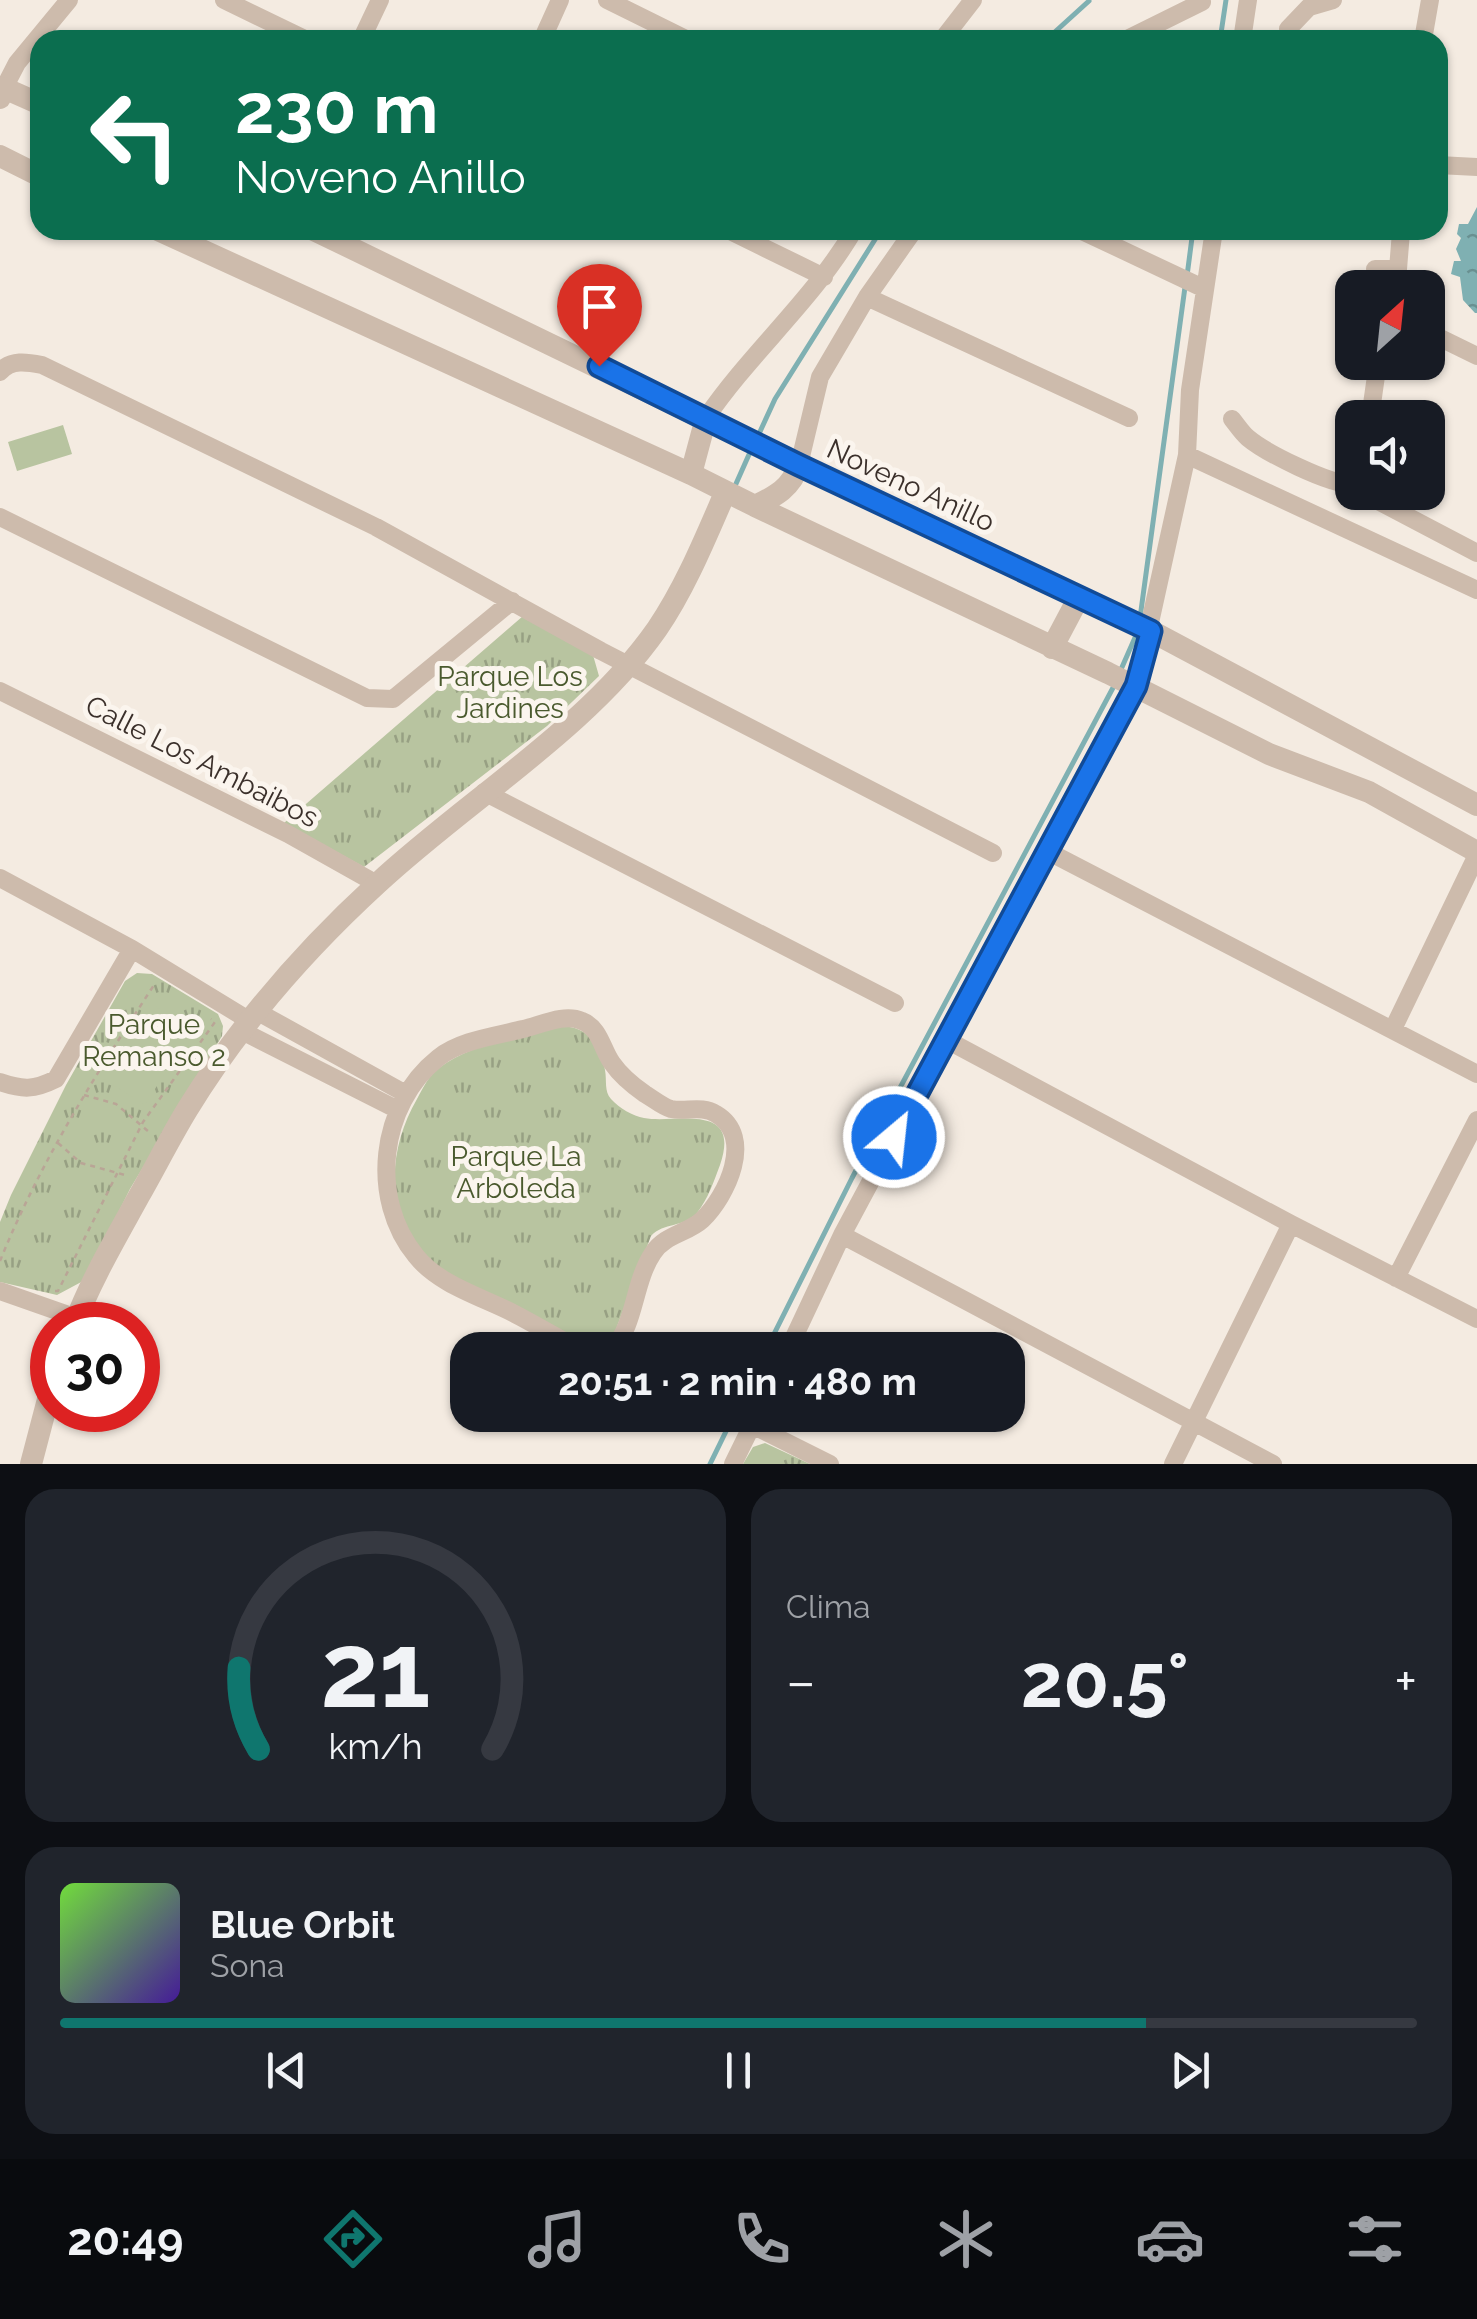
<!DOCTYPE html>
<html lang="es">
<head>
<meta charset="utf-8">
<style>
  :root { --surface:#171b24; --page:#20242c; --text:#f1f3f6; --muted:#9ea1a6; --line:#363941; --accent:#0f766e }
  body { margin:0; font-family:Raleway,sans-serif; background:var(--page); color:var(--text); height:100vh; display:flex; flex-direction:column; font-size:38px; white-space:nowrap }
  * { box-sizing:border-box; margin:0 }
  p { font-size:32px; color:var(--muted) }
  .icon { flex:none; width:55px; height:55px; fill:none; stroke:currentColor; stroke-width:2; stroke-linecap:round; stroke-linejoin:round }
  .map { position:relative; height:1464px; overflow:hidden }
  .drawer { display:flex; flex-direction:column; gap:25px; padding:25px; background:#0d0f14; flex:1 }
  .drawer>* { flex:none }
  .hud { position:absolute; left:30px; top:30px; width:1418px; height:210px; border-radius:30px; box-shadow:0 2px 8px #0004; background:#0b6e4f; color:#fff; overflow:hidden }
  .needle { width:65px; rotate:27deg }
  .controls { position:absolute; left:1335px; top:270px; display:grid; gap:20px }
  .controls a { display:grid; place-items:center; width:110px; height:110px; border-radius:20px; background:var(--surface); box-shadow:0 2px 8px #0004; font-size:50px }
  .speed { position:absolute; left:30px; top:1302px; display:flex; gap:20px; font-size:50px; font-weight:700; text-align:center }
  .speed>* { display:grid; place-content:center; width:130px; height:130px; border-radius:50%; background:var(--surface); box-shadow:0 2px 8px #0004; line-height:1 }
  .speed .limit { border:15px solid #d22; background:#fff; color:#111 }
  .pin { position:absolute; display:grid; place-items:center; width:85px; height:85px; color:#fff; margin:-102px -42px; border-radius:50% 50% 50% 0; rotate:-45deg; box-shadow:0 0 10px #0007 }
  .pin .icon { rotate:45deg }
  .me { position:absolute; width:110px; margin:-55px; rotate:28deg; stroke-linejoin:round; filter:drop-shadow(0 0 8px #0008) }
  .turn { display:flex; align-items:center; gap:35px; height:210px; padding:0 40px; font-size:45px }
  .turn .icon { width:130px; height:130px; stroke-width:2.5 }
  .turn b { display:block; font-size:70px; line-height:85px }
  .big { font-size:75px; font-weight:700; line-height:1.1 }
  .drawer .widget { flex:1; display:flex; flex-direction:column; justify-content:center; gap:15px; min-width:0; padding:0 35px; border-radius:30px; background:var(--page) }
  .drawer .dial { align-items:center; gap:0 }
  .dial svg { height:260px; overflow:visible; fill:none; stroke:var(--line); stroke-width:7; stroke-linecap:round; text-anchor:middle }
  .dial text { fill:var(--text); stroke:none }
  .song { display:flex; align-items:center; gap:30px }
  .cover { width:120px; height:120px; border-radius:15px; background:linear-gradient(135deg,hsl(100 70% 55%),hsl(260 70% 35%)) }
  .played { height:10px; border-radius:5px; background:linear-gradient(90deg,var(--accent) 80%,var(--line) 80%) }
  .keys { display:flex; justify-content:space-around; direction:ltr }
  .heat { display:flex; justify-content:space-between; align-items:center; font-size:55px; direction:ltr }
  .drawer .tiles { flex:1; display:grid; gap:25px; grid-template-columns:1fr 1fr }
  .widget:last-child { grid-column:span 2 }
  .trip { position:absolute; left:450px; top:1332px; width:575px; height:100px; border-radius:30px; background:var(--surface); box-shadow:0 2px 8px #0004; font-weight:700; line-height:100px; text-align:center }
  .tabs { display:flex; height:160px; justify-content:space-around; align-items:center; background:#090b0e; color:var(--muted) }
  .tabs .icon { width:70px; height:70px }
  .tabs .on { color:var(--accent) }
  .tabs b { font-size:45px; color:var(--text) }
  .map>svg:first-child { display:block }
  .grass { fill:url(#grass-tufts) }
  .garden { fill:#b8c4a0 }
  .water { fill:url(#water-ripples) }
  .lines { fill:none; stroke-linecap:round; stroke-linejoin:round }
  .stream { stroke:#7fb0b2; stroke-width:5 }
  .path { stroke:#b9a596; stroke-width:2.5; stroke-dasharray:5 5; stroke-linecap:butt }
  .minor { stroke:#cdbbac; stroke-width:18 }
  .tertiary { stroke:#cdbbac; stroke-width:22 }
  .route-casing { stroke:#114b97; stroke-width:25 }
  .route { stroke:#1a73e8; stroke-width:18 }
  .labels { text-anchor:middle; stroke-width:10; stroke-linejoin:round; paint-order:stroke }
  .street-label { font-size:28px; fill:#3b302b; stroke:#fbf5ee }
  .park-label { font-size:28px; fill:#4a5a2e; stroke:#fbf5ee }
</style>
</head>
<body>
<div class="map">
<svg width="1477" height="1464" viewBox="0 0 1477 1464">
  <defs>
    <pattern id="grass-tufts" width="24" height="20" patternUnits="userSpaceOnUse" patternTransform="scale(2.5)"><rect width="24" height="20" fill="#b8c4a0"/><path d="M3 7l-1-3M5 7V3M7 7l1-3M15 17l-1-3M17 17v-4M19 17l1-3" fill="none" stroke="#97a083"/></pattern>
    <pattern id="water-ripples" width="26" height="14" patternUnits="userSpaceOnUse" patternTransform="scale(2.5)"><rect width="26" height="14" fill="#7fb0b2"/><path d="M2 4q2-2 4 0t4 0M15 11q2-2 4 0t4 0" fill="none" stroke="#699091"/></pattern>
  </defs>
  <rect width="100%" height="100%" fill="#f4ebe1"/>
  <!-- grass -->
  <path class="grass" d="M523 616 593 655 599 676 547 726 364 867 284 823Z
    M137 973 152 974 218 1014 223 1026 222 1036 130 1189 85 1280 57 1295 0 1282V1222L11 1195 66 1085 125 981Z
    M562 1026C588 1027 601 1045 605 1070 607 1081 604 1091 611 1099 619 1108 633 1116 644 1118 675 1124 742 1101 720 1165 714 1181 708 1199 697 1213 683 1228 664 1222 651 1236L615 1332 601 1346C583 1344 441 1274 429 1261 384 1215 387 1151 417 1099 423 1088 429 1075 439 1068 472 1043 522 1037 562 1026Z
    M765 1443 810 1464H743L753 1447Z"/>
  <!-- garden -->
  <path class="garden" d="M63 425 72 454 17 471 8 442Z
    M150 1003 192 1030 145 1105 102 1078Z"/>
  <!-- water -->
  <path class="water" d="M1477 207V313H1475L1463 300 1460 277 1451 274 1454 261H1461L1456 249 1461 238 1457 234 1459 224H1468Z"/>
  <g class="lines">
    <!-- stream -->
    <path class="stream" d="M1046 40 1089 1
      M1220 40 1226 0
      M1187 276 1193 230
      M758 436 775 399 881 230
      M735 486 751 450
      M1140 618 1185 287
      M1119 674 1137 633
      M766 1350 852 1178 1115 684
      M710 1464 734 1415"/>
    <!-- path -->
    <path class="path" d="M84 1095 116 1104 149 1132
      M58 1143 81 1163 125 1175
      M0 1261C40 1162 96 1074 154 985
      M55 1291H58L143 1122 215 1022 211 1019"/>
    <!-- minor -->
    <path class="minor" d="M224 0 307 40
      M607 0 688 40
      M1288 29 1309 7 1333 0
      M361 40 380 0
      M542 40 560 0
      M942 40 973 0
      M1125 40 1202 2
      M1242 40 1248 0
      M1423 40 1430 0
      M0 86 4 88 17 63 69 0
      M1438 165 1477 167
      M728 230 824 277
      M1080 230 1205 289
      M1375 269H1398L1399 288
      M1398 269 1401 232
      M867 297 1129 418
      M1428 332 1477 356
      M0 372C11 359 27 362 42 365L376 527 601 651 993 853
      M706 418C751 352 813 300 854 230
      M1370 418 1378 362
      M1232 419C1237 425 1242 433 1248 438 1266 453 1330 485 1352 484
      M1187 455 1477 590
      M799 465 820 377 867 297 914 230
      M1361 492 1477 553
      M0 517 367 698 393 699 512 601
      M0 691 288 834 377 884
      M484 792 895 1003
      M1049 852 1477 1074
      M0 878 132 949 250 1021
      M258 1012 406 1094
      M1393 1029 1477 855
      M244 1032 398 1110
      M945 1039 1291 1224 1477 1319
      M0 1082C23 1090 34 1090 56 1079L132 949
      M842 1235 1273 1464
      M1396 1278 1477 1120
      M0 1291 77 1318
      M580 1350C558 1338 536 1325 513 1313 482 1297 439 1285 416 1256 369 1199 379 1105 438 1058 460 1040 496 1036 523 1029 541 1025 564 1013 582 1021 600 1028 602 1049 612 1063 621 1076 632 1085 645 1094 652 1098 663 1107 671 1109 686 1112 702 1105 716 1114 755 1137 727 1196 702 1220 688 1233 664 1235 653 1253 633 1283 636 1324 612 1350
      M788 1350 842 1235 1136 686 1187 455 1190 390 1214 230
      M752 1425 830 1464
      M733 1464 757 1415
      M1173 1464 1291 1224"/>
    <!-- tertiary -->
    <path class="tertiary" d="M0 98 4 88 40 104
      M0 156 40 176
      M158 230 691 474
      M314 230 799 465 1151 631 1477 805
      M706 418 691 474 755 506C776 496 791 488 799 465
      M755 506 1108 673 1269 754 1369 792 1477 852
      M1052 648 1079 597
      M74 1325C91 1280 116 1238 139 1196 155 1168 170 1138 187 1110 238 1027 305 950 377 884 466 801 588 728 657 629 685 588 705 539 725 493
      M31 1464 52 1384"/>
  </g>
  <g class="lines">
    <defs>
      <path id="route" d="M599 366 799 465 1151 631 1136 686 894 1137"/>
    </defs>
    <!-- route casing -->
    <use href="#route" class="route-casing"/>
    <!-- route -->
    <use href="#route" class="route"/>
  </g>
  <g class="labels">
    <!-- street labels -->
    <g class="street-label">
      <text transform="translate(911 485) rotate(25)" y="10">Noveno Anillo</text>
      <text transform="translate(202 761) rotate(27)" y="10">Calle Los Ambaibos</text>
    </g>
    <!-- park labels -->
    <g class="park-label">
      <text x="510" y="686">Parque Los<tspan x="510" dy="32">Jardines</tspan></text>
      <text x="154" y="1034">Parque<tspan x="154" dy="32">Remanso 2</tspan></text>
      <text x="516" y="1166">Parque La<tspan x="516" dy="32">Arboleda</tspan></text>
    </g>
  </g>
</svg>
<div class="controls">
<a><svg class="needle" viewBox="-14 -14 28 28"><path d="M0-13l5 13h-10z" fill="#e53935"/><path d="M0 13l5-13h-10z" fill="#9ea1a6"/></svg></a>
<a><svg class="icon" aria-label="sound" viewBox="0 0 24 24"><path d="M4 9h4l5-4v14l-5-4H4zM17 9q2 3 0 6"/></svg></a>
</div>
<div class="speed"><div class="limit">30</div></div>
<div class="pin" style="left:599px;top:366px;background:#d93025"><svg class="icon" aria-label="arrive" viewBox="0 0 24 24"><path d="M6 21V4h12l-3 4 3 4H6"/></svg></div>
<svg class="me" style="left:894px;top:1137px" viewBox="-20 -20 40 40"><circle r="17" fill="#1a73e8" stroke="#fff" stroke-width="3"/><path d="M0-11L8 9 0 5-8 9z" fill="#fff"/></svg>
<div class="trip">20:51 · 2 min · 480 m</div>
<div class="hud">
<div class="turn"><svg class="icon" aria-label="left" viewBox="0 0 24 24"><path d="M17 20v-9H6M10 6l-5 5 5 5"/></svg><div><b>230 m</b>Noveno Anillo</div></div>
</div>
</div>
<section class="drawer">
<div class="tiles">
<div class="widget dial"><svg viewBox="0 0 100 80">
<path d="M14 69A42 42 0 1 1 86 69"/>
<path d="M14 69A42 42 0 0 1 8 44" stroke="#0f766e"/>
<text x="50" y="56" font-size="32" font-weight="700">21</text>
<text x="50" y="72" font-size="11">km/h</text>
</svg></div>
<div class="widget"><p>Clima</p>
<div class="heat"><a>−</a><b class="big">20.5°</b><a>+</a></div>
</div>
<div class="widget">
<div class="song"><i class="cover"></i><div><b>Blue Orbit</b><p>Sona</p></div></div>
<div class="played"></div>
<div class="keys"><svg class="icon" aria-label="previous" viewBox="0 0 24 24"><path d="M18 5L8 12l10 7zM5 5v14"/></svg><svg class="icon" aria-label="pause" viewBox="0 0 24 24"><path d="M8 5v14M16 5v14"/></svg><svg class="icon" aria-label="next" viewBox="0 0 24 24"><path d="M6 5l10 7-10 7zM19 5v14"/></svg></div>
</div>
</div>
</section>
<nav class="tabs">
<b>20:49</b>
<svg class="icon on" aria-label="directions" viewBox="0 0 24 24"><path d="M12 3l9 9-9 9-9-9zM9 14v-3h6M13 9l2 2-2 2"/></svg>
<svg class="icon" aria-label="music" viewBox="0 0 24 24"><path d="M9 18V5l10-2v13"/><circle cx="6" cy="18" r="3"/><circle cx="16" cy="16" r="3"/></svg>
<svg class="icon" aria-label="phone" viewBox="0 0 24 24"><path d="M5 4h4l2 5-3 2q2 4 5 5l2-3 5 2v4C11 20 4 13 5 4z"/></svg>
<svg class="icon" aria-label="climate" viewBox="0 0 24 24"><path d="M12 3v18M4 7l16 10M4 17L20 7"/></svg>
<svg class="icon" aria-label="car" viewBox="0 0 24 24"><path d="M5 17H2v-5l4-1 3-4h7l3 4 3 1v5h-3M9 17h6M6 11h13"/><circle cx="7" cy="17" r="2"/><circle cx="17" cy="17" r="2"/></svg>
<svg class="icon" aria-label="filters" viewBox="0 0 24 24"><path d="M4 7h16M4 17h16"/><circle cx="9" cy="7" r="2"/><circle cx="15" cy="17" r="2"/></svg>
</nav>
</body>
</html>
